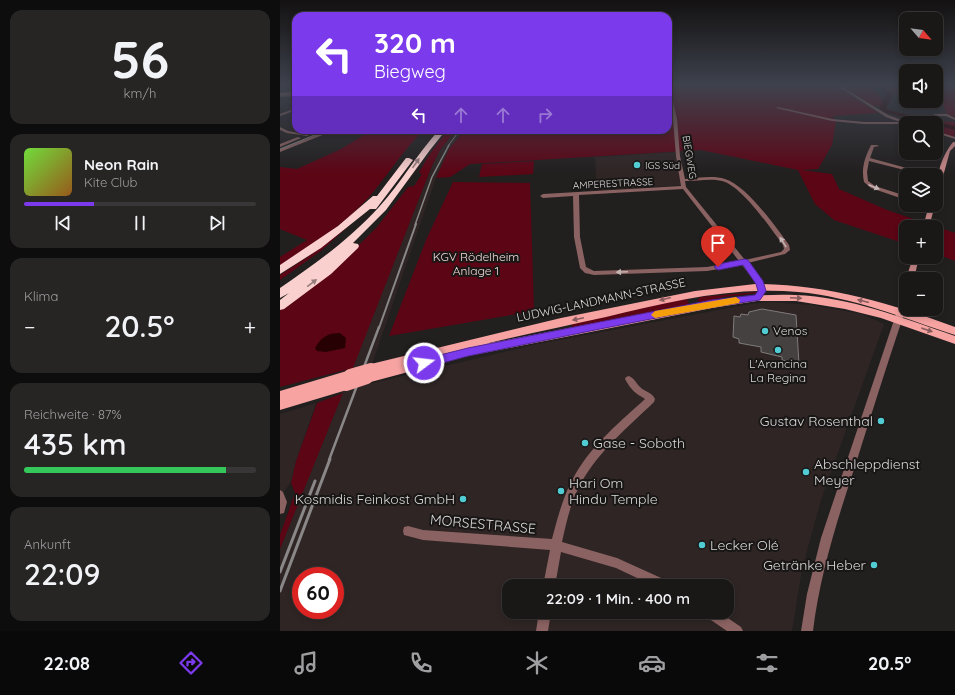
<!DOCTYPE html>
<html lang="de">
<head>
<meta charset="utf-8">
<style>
  :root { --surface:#1a1717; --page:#272424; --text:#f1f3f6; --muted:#9f9fa1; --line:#383636; --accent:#7c3aed }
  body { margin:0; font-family:Quicksand,sans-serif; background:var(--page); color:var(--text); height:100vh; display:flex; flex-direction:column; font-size:15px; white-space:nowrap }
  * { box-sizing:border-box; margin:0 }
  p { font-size:13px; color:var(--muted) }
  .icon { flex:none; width:22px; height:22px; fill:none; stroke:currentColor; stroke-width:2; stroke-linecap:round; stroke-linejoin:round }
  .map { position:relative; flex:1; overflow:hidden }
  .side { display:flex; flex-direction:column; gap:10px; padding:10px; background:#0e0d0d; width:280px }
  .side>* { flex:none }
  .guide { position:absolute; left:12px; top:12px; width:380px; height:122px; border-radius:12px; box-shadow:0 2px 6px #0003,0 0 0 1px var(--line); background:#7c3aed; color:#fff; overflow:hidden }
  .needle { width:26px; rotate:118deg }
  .controls { position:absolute; left:619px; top:12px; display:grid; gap:8px }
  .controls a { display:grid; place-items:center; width:44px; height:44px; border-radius:8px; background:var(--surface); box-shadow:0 2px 6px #0003,0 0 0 1px var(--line); font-size:20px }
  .speed { position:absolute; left:12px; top:567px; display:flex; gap:8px; font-size:20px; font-weight:700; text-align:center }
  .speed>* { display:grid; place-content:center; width:52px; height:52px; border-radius:50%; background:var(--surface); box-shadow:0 2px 6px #0003,0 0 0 1px var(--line); line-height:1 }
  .speed .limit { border:6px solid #d22; background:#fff; color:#111 }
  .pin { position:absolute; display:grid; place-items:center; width:34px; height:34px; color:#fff; margin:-41px -17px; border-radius:50% 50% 50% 0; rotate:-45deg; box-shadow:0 0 4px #0007 }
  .pin .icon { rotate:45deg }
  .me { position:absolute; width:44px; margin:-22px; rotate:75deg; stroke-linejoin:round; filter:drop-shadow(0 0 3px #0008) }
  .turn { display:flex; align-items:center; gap:14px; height:84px; padding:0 16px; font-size:18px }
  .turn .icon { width:52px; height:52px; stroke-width:2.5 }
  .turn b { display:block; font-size:28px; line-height:34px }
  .lanes { display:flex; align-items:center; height:38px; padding:0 16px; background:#0003; justify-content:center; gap:20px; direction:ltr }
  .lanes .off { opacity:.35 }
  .big { font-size:30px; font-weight:600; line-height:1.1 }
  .side .widget { flex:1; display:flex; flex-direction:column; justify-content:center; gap:6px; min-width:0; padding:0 14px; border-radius:12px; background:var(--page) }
  .side .dial { align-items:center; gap:0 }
  .dial b { font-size:52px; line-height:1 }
  .song { display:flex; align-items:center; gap:12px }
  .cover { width:48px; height:48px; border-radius:6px; background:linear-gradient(135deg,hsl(100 70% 55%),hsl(30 70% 35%)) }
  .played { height:4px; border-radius:2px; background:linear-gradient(90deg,var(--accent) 30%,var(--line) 30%) }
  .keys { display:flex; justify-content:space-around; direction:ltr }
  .heat { display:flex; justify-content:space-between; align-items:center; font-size:22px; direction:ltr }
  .charge { height:6px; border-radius:3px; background:linear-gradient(90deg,#34c759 87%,var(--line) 0) }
  .trip { position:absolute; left:222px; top:579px; width:232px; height:40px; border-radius:12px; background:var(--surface); box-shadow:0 2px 6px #0003,0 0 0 1px var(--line); font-weight:600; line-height:40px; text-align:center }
  .menu { display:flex; height:64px; justify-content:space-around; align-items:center; background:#0a0909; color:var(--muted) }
  .menu .icon { width:28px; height:28px }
  .menu .selected { color:var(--accent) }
  .menu b { font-size:18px; color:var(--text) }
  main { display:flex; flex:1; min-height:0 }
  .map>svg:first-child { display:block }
  .built { fill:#2f2525; fill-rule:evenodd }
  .green { fill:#5c0515 }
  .water { fill:#270003 }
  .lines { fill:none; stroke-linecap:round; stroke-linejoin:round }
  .river { fill:#270003; fill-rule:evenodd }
  .building { fill:#454141; stroke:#7f7b7b }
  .street { fill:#8a6261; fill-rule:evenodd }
  .secondary { fill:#c78686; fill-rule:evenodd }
  .primary { fill:#f6a3a2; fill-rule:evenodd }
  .highway { fill:#fad0cf; fill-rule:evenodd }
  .tram { stroke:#898787; stroke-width:1 }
  .rail-far4 { stroke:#898787; stroke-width:1 }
  .rail-far3 { stroke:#898787; stroke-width:1.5 }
  .rail-far2 { stroke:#898787; stroke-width:2 }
  .rail-far1 { stroke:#898787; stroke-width:2.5 }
  .rail { stroke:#898787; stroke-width:3 }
  .primary-bridge { stroke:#f6a3a2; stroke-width:12 }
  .oneway { fill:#957c7c }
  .oneway2 { fill:#c2b5b4 }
  .oneway3 { fill:#885c5c }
  .route { fill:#7c3aed; stroke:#51269a }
  .slow { fill:#f59e0b }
  .poi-dot { fill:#51ccd2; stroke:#191616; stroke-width:1.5 }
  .labels { text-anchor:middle; stroke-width:4; stroke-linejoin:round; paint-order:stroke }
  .far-street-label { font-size:10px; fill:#dad8d8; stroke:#191616 }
  .far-poi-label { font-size:10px; fill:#dad8d8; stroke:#191616; text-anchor:start }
  .park-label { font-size:12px; fill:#f1d7d6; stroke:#191616 }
  .street-label { font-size:12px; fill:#dad8d8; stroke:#191616 }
  .poi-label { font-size:12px; fill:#dad8d8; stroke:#191616; text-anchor:start }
  .near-poi-label { font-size:14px; fill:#dad8d8; stroke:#191616; text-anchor:start }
  .near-street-label { font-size:14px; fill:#dad8d8; stroke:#191616 }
</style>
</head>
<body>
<main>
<section class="side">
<div class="widget dial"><b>56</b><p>km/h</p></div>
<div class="widget">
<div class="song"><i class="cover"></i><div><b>Neon Rain</b><p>Kite Club</p></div></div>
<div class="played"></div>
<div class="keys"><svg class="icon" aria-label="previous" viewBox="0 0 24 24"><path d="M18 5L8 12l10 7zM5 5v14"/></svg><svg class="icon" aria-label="pause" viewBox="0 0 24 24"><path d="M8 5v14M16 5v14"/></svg><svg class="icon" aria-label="next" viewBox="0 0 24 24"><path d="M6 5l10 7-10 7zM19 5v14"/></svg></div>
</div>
<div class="widget"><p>Klima</p>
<div class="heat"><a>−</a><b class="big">20.5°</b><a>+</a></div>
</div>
<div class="widget"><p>Reichweite · 87%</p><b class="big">435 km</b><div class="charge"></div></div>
<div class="widget"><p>Ankunft</p><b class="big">22:09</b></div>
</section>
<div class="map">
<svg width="675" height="631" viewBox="0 0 675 631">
  <rect width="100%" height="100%" fill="#221f1f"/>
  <!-- built -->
  <path class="built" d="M176 130H185L169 149 156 178 85 385 253 345 470 304 491 302 531 305 582 314 604 324 541 500 522 569 512 631H0V549L151 168 160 150ZM21 576H55V610H21ZM229 586H447V612H229Z
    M395 152 402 185 317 191 315 157Z
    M36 403 16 461 12 480 1 496 0 509V414Z"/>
  <!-- green -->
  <path class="green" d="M388 85H555L598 113 552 116 556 121 552 145 538 169 521 170 552 174 559 189 607 210 675 233V261L656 254V227H626V244L554 220 535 204 518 170 421 150 190 164 170 177 156 178 169 149 185 130H388Z
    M559 85H589L601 97 604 105 592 106Z
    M599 85H626V95L611 92Z
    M656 85H675V117L667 114 663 105 654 101H656Z
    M631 115 653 121 675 122V134L673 137 656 131V123H631L619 119Z
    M92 130H144C123 150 108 175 89 197 67 222 30 248 0 265V257L27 240 0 229V167L17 169 61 149Z
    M169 130H176L160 150 151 168 73 368 0 387V309L71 253 97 227 128 187 134 186 142 174 139 173C147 157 157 143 169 130Z
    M254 161 253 174 199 177 202 164Z
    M173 182 250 183 254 311 109 336 146 240Z
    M74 221 42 250 0 280V275L35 252Z
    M477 292 478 293 444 297 421 303 417 300 420 297Z
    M408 299 407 301 411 306 292 327V324L381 303Z
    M63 393 0 549V535L15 493 11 483 16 461 37 403Z"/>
  <!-- water -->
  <path class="water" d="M60 333 66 338 65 348 46 352 37 351 35 348C41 337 48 333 60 333Z"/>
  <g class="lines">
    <!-- river -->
    <path class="river" d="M594 85H601L612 92 613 96 606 108 608 110 675 126V130L656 125V123H646L604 112 599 108 607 94Z"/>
  </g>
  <!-- building -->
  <path class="building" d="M482 309 516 315 519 364 502 360V357L481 352V347L459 343V339L453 337 454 316 460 317 461 314 468 315 469 312Z"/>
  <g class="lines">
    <!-- street -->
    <path class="street" d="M556 85H559L608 115 622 120V122L628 123H626V124H584L552 121 496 108 498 107 552 119 584 122H620L606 117Z
      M388 87 390 88 397 119 400 156 405 179C418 178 433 175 445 179 466 185 496 227 509 245L510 250 505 254 468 263 481 280 485 291 479 300H477L474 298 479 291 476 283 462 265 427 271 314 275 305 273 300 268 294 237 293 196 263 198 260 196 263 194 401 186 396 156 393 119 388 96ZM405 181C417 181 431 178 442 181 462 186 491 229 503 245L504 249 501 252 465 260 406 187ZM403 189 459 261 427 267 314 271 306 267 300 237 299 195Z
      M16 94V96L0 97V95Z
      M16 108V110L0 116V114Z
      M655 114H667L675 118V120L666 116H654V114Z
      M0 127 8 131 29 135 27 136 7 133 0 130Z
      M49 130H55L0 152V149Z
      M656 131 675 137V139L656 133Z
      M18 137 21 138 0 147V144Z
      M591 145H597L599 146 594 147 590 158 652 175H644L589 161 587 172 588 181 595 186 626 196V200L591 188 584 182C581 168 585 157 591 145Z
      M618 317 621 318 622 320C606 368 591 415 576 463 558 518 540 573 533 631H521L527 594 541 538 614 320 615 318Z
      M349 376C354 378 356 383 360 387 365 392 372 392 375 399L374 402C347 428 315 454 298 489 290 505 286 524 282 542L337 558 390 582 392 586H374L336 568 281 552 275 586H263L270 550 143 540 124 535 123 531 124 527 128 526 143 530 272 539C278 516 284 493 296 473 313 444 341 421 365 399 355 393 351 390 345 379L346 377Z
      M0 490 3 492 7 502 4 513 0 514Z
      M259 612H271L268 631H256Z
      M423 612H439L461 627 463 631H447L425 616Z"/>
    <!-- secondary -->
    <path class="secondary" d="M16 92V94L0 95V93Z
      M673 142H675V146L670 151 659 191 656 193C656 175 662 155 673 142Z
      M649 205H655L649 227H643Z
      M633 257H639L634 279H626Z
      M626 291C626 302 626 312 621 322H615L614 320 622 294Z"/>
    <!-- primary -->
    <path class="primary" d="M475 284C545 284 610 303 675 327V335C623 318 573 297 518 292 452 286 389 302 326 317 286 326 245 334 205 344 260 334 314 323 368 313 417 303 465 293 515 295 570 297 623 318 675 336V344L601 318 565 309 516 301H477L432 308 188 356 87 383 83 381 81 378 83 375 88 373 85 369 87 366 91 364 281 318 415 291Z
      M70 370 74 372 76 375 74 378 68 381 72 385 70 389 0 410V391Z"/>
    <!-- highway -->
    <path class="highway" d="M159 130H166L150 150 106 210 73 243 78 244 79 246 78 248 51 274 4 309 0 310V300L9 293 0 298V288C35 264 70 239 99 207 121 183 137 154 159 130Z
      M126 158H129L133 160 96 209H90L41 248 0 274V265L58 226 93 196H97Z"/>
    <!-- tram -->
    <path class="tram" d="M0 149 47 130"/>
    <!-- rail-far4 -->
    <path class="rail-far4" d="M168 146 180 130"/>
    <!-- rail-far3 -->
    <path class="rail-far3" d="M135 225 152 177 169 145"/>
    <!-- rail-far2 -->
    <path class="rail-far2" d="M99 328 136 224"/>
    <!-- rail-far1 -->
    <path class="rail-far1" d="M49 460 99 327"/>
    <!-- rail -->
    <path class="rail" d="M0 572 35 481
      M0 591 50 459"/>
    <!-- primary-bridge -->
    <path class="primary-bridge" d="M70 375 91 369
      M66 385 87 378"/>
  </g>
  <!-- one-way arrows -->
  <defs><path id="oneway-solid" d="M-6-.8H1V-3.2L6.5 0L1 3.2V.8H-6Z"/></defs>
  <g class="oneway">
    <use href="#oneway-solid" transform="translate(136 163) rotate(-55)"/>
    <use href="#oneway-solid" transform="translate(32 283) rotate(-37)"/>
  </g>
  <g class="oneway2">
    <use href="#oneway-solid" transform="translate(594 187) rotate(23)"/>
    <use href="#oneway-solid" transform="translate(503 242) rotate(-122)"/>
    <use href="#oneway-solid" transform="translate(342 272) rotate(178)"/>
  </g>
  <g class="oneway3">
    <use href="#oneway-solid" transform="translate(516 298) rotate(3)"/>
    <use href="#oneway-solid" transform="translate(385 299) rotate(166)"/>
    <use href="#oneway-solid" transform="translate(583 301) rotate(-166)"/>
    <use href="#oneway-solid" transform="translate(298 319) rotate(168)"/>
    <use href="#oneway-solid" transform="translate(647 330) rotate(19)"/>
  </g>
  <!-- sky -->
  <linearGradient id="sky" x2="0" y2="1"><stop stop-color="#131111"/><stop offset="0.49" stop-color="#3e424d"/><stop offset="1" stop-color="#3e424d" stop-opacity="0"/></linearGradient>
  <rect width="675" height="173" fill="url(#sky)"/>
  <!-- route -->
  <path class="route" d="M465 259 468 260 483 281 486 291 480 300 432 307 320 329 188 356 144 368 141 366 139 363 141 360 144 359 188 348 320 322 432 300 475 295 478 291 476 284 463 265 438 270 434 267 438 264Z"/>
  <!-- slow -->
  <path class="slow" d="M456 297 460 300 459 303 375 318 371 315 375 311Z"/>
  <!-- markers -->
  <g class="poi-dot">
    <circle cx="357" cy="165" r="4"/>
    <circle cx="485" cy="331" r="4"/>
    <circle cx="498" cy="350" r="4"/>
    <circle cx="601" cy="421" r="4"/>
    <circle cx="305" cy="443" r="4"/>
    <circle cx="526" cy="472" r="4"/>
    <circle cx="281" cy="491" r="4"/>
    <circle cx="183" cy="499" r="4"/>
    <circle cx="422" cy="545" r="4"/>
    <circle cx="594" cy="565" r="4"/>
  </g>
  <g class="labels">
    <!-- far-street labels -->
    <g class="far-street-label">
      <text transform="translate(410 157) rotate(81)" y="4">BIEGWEG</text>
      <text transform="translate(333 183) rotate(-3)" y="4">AMPERESTRASSE</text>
    </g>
    <!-- far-poi labels -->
    <g class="far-poi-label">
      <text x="365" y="169">IGS Süd</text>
    </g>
    <!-- park labels -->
    <g class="park-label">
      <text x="196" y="261">KGV Rödelheim<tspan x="196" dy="14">Anlage 1</tspan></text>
    </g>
    <!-- street labels -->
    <g class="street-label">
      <text transform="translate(321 300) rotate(-12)" y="4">LUDWIG-LANDMANN-STRASSE</text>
    </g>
    <!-- poi labels -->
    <g class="poi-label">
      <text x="493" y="335">Venos</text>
      <text x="498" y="368" text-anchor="middle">L'Arancina<tspan x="498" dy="14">La Regina</tspan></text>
    </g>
    <!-- near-poi labels -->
    <g class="near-poi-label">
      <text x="593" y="426" text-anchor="end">Gustav Rosenthal</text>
      <text x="313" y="448">Gase - Soboth</text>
      <text x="534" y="469">Abschleppdienst<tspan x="534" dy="16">Meyer</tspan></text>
      <text x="289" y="488">Hari Om<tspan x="289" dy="16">Hindu Temple</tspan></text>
      <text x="175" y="504" text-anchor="end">Kosmidis Feinkost GmbH</text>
      <text x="430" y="550">Lecker Olé</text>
      <text x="586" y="570" text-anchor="end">Getränke Heber</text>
    </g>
    <!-- near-street labels -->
    <g class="near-street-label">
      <text transform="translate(203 524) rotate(5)" y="5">MORSESTRASSE</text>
    </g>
  </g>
</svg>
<div class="controls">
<a><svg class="needle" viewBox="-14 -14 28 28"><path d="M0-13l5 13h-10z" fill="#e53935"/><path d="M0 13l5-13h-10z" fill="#9f9fa1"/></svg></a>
<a><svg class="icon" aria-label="sound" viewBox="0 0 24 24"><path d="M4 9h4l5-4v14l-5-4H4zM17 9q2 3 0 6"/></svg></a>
<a><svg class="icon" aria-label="search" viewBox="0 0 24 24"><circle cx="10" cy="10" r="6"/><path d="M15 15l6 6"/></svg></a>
<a><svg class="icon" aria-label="layers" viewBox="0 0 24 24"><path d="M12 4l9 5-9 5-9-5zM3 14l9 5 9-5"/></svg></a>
<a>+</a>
<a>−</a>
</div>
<div class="speed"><div class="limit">60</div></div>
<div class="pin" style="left:438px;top:267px;background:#d93025"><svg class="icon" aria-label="arrive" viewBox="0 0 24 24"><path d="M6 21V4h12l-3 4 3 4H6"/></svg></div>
<svg class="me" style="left:144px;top:363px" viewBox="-20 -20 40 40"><circle r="17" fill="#7c3aed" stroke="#fff" stroke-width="3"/><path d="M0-11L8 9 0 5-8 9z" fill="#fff"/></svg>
<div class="trip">22:09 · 1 Min. · 400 m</div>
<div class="guide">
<div class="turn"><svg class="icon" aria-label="left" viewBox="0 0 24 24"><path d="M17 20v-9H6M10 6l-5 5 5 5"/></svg><div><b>320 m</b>Biegweg</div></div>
<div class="lanes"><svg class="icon" aria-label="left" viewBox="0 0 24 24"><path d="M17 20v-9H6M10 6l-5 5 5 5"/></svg><svg class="icon off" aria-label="ahead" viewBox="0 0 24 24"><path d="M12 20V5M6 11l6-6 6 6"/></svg><svg class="icon off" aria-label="ahead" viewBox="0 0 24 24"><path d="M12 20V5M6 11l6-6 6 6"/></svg><svg class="icon off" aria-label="right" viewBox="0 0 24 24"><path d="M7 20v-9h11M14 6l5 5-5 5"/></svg></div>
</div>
</div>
</main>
<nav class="menu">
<b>22:08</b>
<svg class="icon selected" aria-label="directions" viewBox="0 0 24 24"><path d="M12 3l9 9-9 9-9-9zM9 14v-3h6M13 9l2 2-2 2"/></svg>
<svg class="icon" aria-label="music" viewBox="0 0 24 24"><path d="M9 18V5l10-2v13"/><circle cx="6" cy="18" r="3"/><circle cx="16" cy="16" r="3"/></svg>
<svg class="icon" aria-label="phone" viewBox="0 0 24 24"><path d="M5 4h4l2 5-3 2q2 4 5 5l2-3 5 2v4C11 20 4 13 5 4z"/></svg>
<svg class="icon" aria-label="climate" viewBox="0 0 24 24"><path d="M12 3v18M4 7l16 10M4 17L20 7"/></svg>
<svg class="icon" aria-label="car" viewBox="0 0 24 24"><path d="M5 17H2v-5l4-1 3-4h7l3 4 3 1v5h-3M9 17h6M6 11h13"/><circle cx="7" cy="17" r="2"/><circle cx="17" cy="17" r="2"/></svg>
<svg class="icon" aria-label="filters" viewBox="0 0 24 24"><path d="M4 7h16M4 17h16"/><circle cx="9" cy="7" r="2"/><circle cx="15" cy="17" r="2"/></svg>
<b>20.5°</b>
</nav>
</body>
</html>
